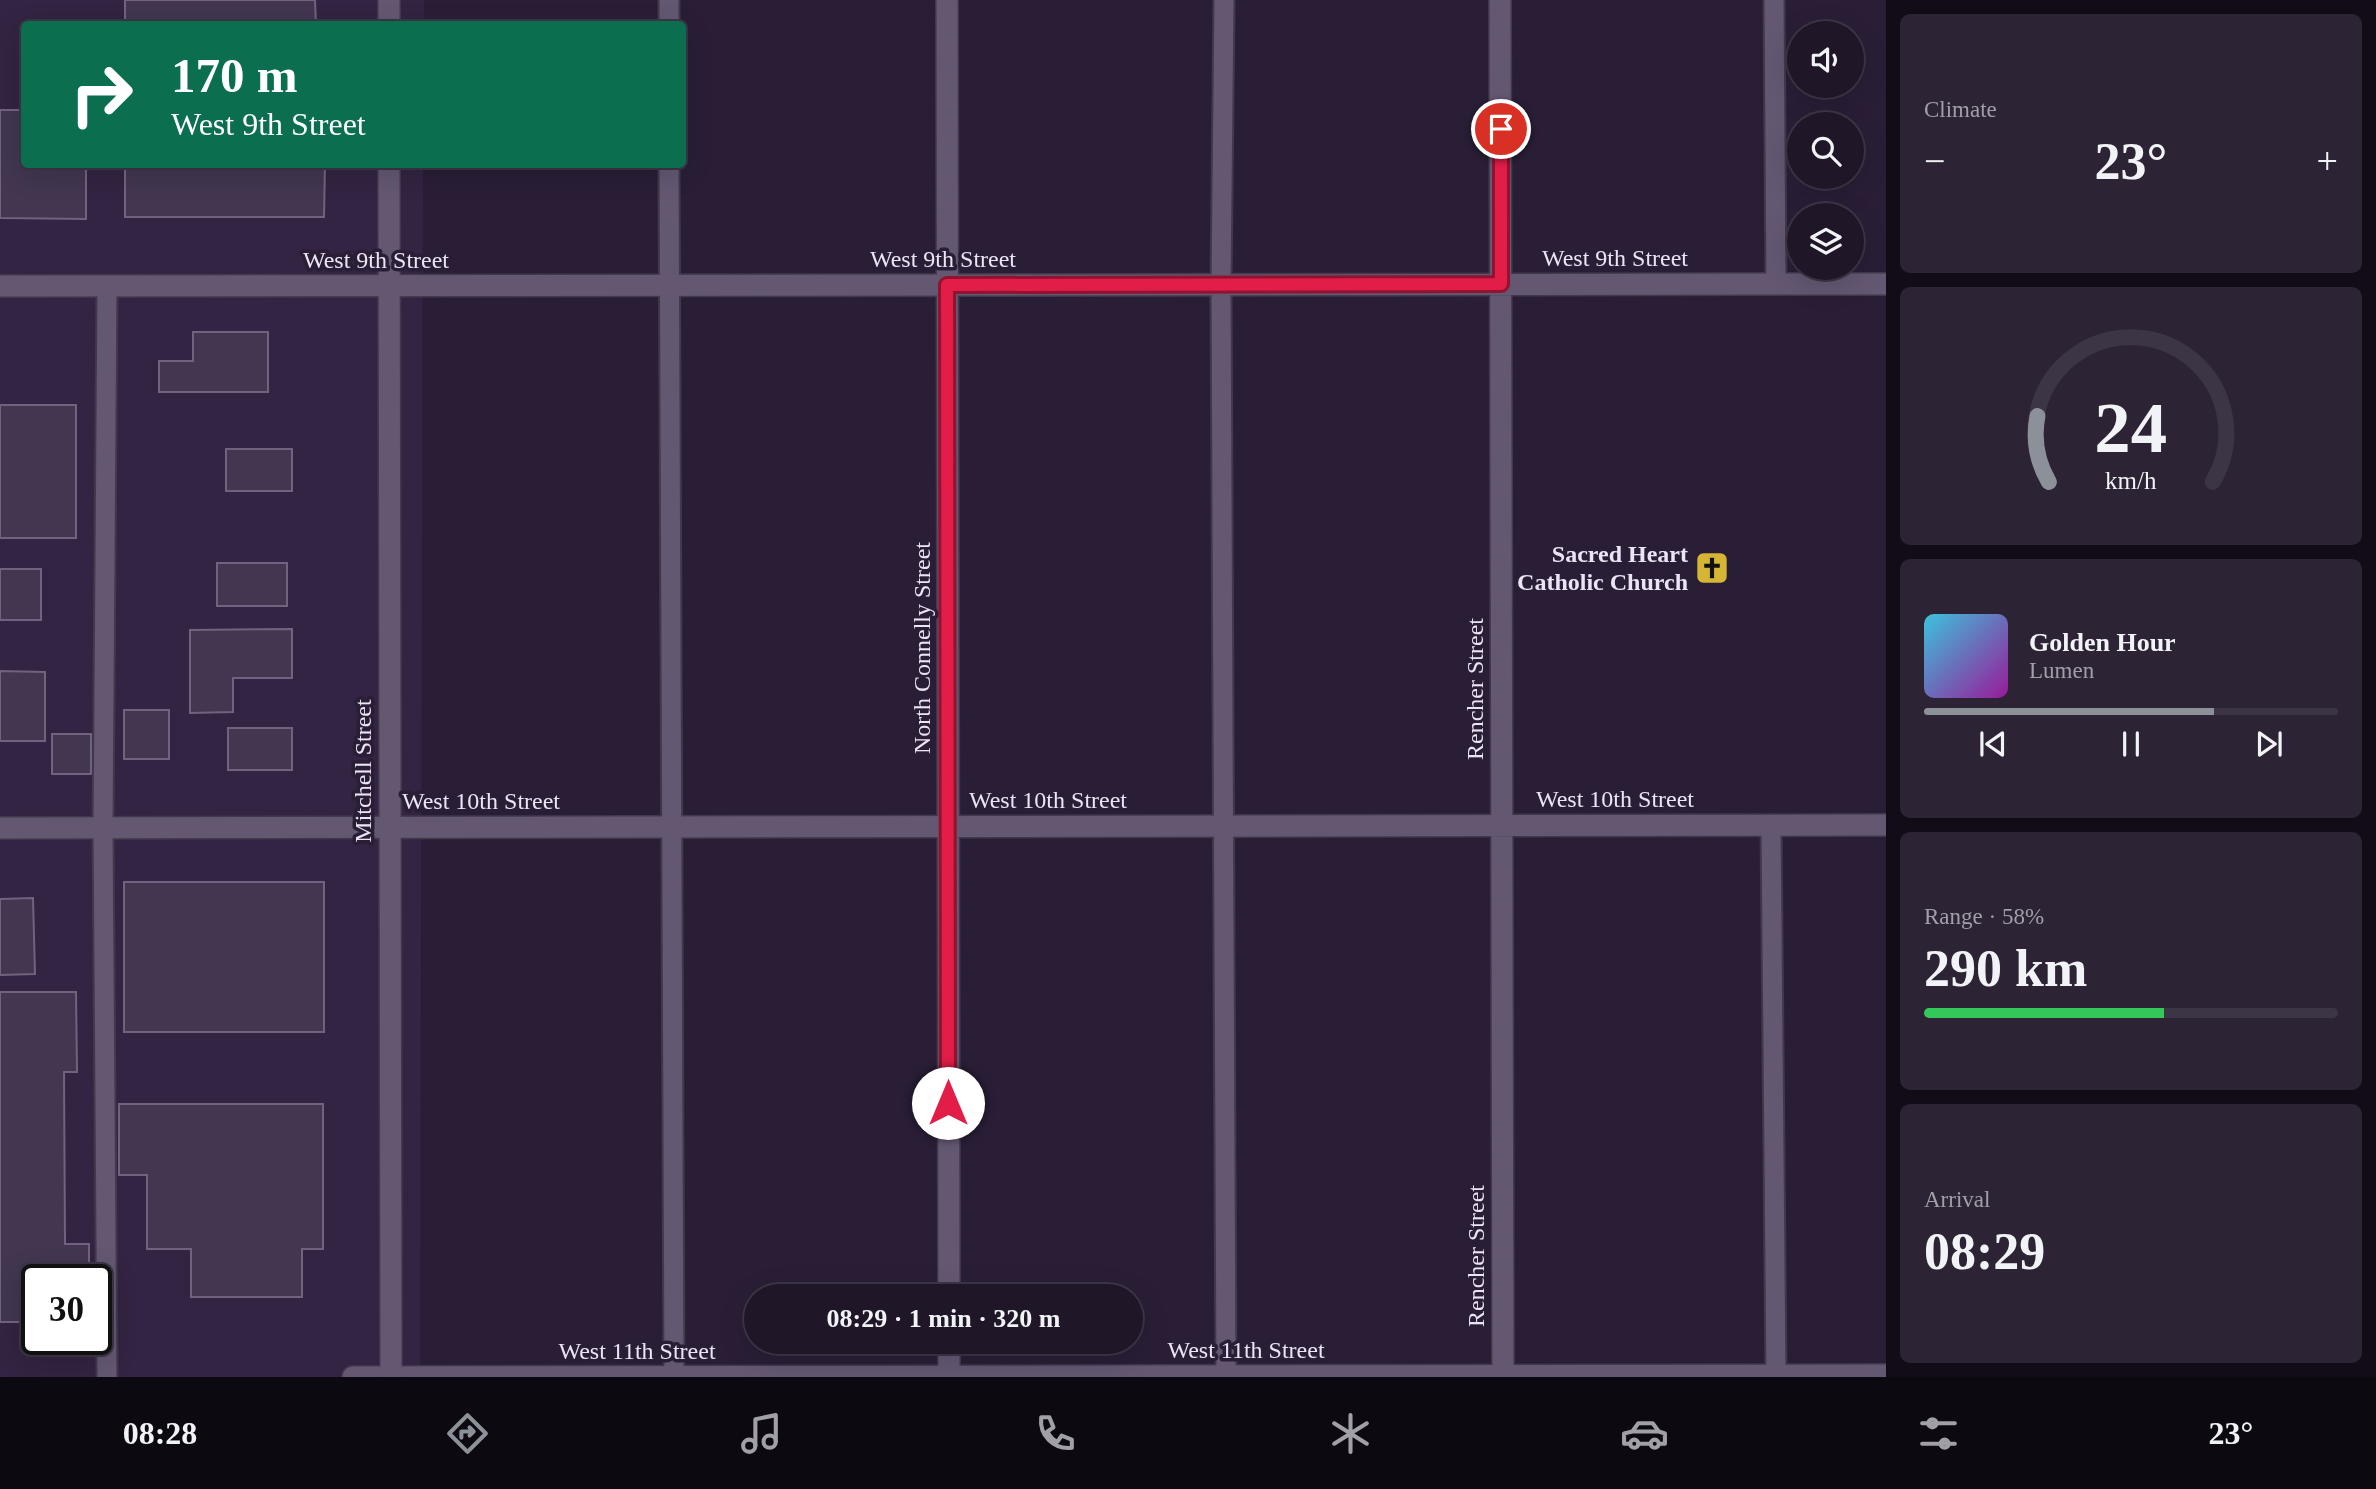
<!DOCTYPE html>
<html lang="en">
<head>
<meta charset="utf-8">
<style>
  :root { --surface:#1f1628; --page:#2c2334; --text:#f1f3f6; --muted:#a19fa8; --line:#3c3545; --accent:#8c9099 }
  body { margin:0; font-family:Georgia,serif; background:var(--page); color:var(--text); height:100vh; display:flex; flex-direction:column; font-size:26px; white-space:nowrap }
  * { box-sizing:border-box; margin:0 }
  p { font-size:23px; color:var(--muted) }
  .icon { flex:none; width:38px; height:38px; fill:none; stroke:currentColor; stroke-width:2; stroke-linecap:round; stroke-linejoin:round }
  .map { position:relative; flex:1; overflow:hidden }
  .sheet { display:flex; flex-direction:column; gap:14px; padding:14px; background:#110c16; width:490px }
  .sheet>* { flex:none }
  .banner { position:absolute; left:21px; top:21px; width:665px; height:147px; border-radius:7px; box-shadow:0 7px 28px #0002,0 0 0 2px var(--line); background:#0b6e4f; color:#fff; overflow:hidden }
  .controls { position:absolute; left:1787px; top:21px; display:grid; gap:14px }
  .controls a { display:grid; place-items:center; width:77px; height:77px; border-radius:50%; background:var(--surface); box-shadow:0 7px 28px #0002,0 0 0 2px var(--line); font-size:35px }
  .speed { position:absolute; left:21px; top:1264px; display:flex; gap:14px; font-size:35px; font-weight:700; text-align:center }
  .speed>* { display:grid; place-content:center; width:91px; height:91px; border-radius:50%; background:var(--surface); box-shadow:0 7px 28px #0002,0 0 0 2px var(--line); line-height:1 }
  .speed .limit { border:4px solid #111; border-radius:10px; background:#fff; color:#111 }
  .pin { position:absolute; display:grid; place-items:center; width:60px; height:60px; color:#fff; margin:-30px; border:4px solid #fff; border-radius:50%; box-shadow:0 2px 7px #0007 }
  .me { position:absolute; width:77px; margin:-38px; rotate:0deg; stroke-linejoin:round; filter:drop-shadow(0 0 5px #0008) }
  .turn { display:flex; align-items:center; gap:24px; height:147px; padding:0 35px; font-size:32px }
  .turn .icon { width:91px; height:91px; stroke-width:2.5 }
  .turn b { display:block; font-size:49px; line-height:60px }
  .big { font-size:52px; font-weight:600; line-height:1.1 }
  .sheet .tile { flex:1; display:flex; flex-direction:column; justify-content:center; gap:10px; min-width:0; padding:0 24px; border-radius:10px; background:var(--page) }
  .sheet .dial { align-items:center; gap:0 }
  .dial svg { height:182px; overflow:visible; fill:none; stroke:var(--line); stroke-width:7; stroke-linecap:round; text-anchor:middle }
  .dial text { fill:var(--text); stroke:none }
  .song { display:flex; align-items:center; gap:21px }
  .cover { width:84px; height:84px; border-radius:10px; background:linear-gradient(135deg,hsl(190 70% 55%),hsl(300 70% 35%)) }
  .played { height:7px; border-radius:4px; background:linear-gradient(90deg,var(--accent) 70%,var(--line) 70%) }
  .keys { display:flex; justify-content:space-around; direction:ltr }
  .heat { display:flex; justify-content:space-between; align-items:center; font-size:38px; direction:ltr }
  .charge { height:10px; border-radius:5px; background:linear-gradient(90deg,#34c759 58%,var(--line) 0) }
  .trip { position:absolute; left:744px; top:1284px; width:399px; height:70px; border-radius:35px; background:var(--surface); box-shadow:0 7px 28px #0002,0 0 0 2px var(--line); font-weight:600; line-height:70px; text-align:center }
  .tabs { display:flex; height:112px; justify-content:space-around; align-items:center; background:#0c0910; color:var(--muted) }
  .tabs .icon { width:49px; height:49px }
  .tabs .on { color:var(--accent) }
  .tabs b { font-size:32px; color:var(--text) }
  main { display:flex; flex:1; min-height:0 }
  .map>svg:first-child { display:block }
  .built { fill:#322442; fill-rule:evenodd }
  .building { fill:#423650; stroke:#706380; stroke-width:2 }
  .lines { fill:none; stroke-linecap:round; stroke-linejoin:round }
  .service-casing { stroke:#42384c; stroke-width:23 }
  .minor-casing { stroke:#42384c; stroke-width:24 }
  .tertiary-casing { stroke:#42384c; stroke-width:24 }
  .service { stroke:#635772; stroke-width:19 }
  .minor { stroke:#635772; stroke-width:21 }
  .tertiary { stroke:#635772; stroke-width:21 }
  .route-casing { stroke:#92132f; stroke-width:18 }
  .route { stroke:#e11d48; stroke-width:12 }
  .labels { text-anchor:middle; stroke-width:7; stroke-linejoin:round; paint-order:stroke }
  .street-label { font-size:24px; fill:#eae4f4; stroke:#291e36 }
  .poi-label { font-size:24px; font-weight:bold; fill:#eae4f4; stroke:#291e36; text-anchor:end }
</style>
</head>
<body>
<main>
<div class="map">
<svg width="1886" height="1377" viewBox="0 0 1886 1377">
  <rect width="100%" height="100%" fill="#291e36"/>
  <!-- built -->
  <path class="built" d="M0 0H424V24H24V164L423 165 420 1377H0ZM37 1279H96V1339H37Z"/>
  <!-- building -->
  <path class="building" d="M125 0H315L316 24H125Z
    M0 110H24V164H86V219L0 218Z
    M125 164H325L324 217H125Z
    M193 332H268V392H159V361H193Z
    M0 405H76V538H0Z
    M226 449H292V491H226Z
    M217 563H287V606H217Z
    M0 569H41V620H0Z
    M292 629V678H233V712L190 713V630Z
    M0 671 45 672V741H0Z
    M124 710H169V759H124Z
    M228 728H292V770H228Z
    M52 734H91V774H52Z
    M124 882H324V1032H124Z
    M33 898 35 974 0 975V899Z
    M0 992H76L77 1072H64L65 1244H89V1279H37V1322H0Z
    M119 1104H323V1249H302V1297H191V1249H147V1175H119Z"/>
  <g class="lines">
    <defs>
      <path id="service" d="M669 0V24
        M1224 0 1221 285 1226 1377
        M1774 0 1776 284
        M669 164 674 1377
        M1771 825 1776 1377
        M107 1377 103 828 107 286"/>
      <path id="minor" d="M947 0 949 1297
        M1500 0 1503 1377
        M0 286 1886 284
        M0 828 1886 825
        M949 1342V1377
        M353 1377 1886 1375"/>
      <path id="tertiary" d="M389 0V24
        M389 164 391 1377"/>
    </defs>
    <!-- service casing -->
    <use href="#service" class="service-casing"/>
    <!-- minor casing -->
    <use href="#minor" class="minor-casing"/>
    <!-- tertiary casing -->
    <use href="#tertiary" class="tertiary-casing"/>
    <!-- service -->
    <use href="#service" class="service"/>
    <!-- minor -->
    <use href="#minor" class="minor"/>
    <!-- tertiary -->
    <use href="#tertiary" class="tertiary"/>
  </g>
  <g class="lines">
    <defs>
      <path id="route" d="M948 1103 947 285 1501 284V129"/>
    </defs>
    <!-- route casing -->
    <use href="#route" class="route-casing"/>
    <!-- route -->
    <use href="#route" class="route"/>
  </g>
  <!-- icons -->
  <defs>
    <symbol id="church-square" viewBox="-11 -11 22 22"><rect x="-9" y="-9" width="18" height="18" rx="4" fill="#d5b535" stroke="#291e36"/><path d="M-1.2-6h2.4v3.5h3.3v2.4h-3.3V6h-2.4V-.1h-3.3v-2.4h3.3Z" fill="#111"/></symbol>
  </defs>
  <g fill-rule="evenodd">
    <use href="#church-square" x="1693" y="549" width="38" height="38"/>
  </g>
  <g class="labels">
    <!-- street labels -->
    <g class="street-label">
      <text x="1615" y="266">West 9th Street</text>
      <text x="943" y="267">West 9th Street</text>
      <text x="376" y="268">West 9th Street</text>
      <text transform="translate(922 648) rotate(-90)" y="8">North Connelly Street</text>
      <text transform="translate(1475 689) rotate(-90)" y="8">Rencher Street</text>
      <text transform="translate(363 771) rotate(-90)" y="8">Mitchell Street</text>
      <text x="1615" y="807">West 10th Street</text>
      <text x="1048" y="808">West 10th Street</text>
      <text x="481" y="809">West 10th Street</text>
      <text transform="translate(1476 1256) rotate(-90)" y="8">Rencher Street</text>
      <text x="1246" y="1358">West 11th Street</text>
      <text x="637" y="1359">West 11th Street</text>
    </g>
    <!-- poi labels -->
    <g class="poi-label">
      <text x="1688" y="562">Sacred Heart<tspan x="1688" dy="28">Catholic Church</tspan></text>
    </g>
  </g>
</svg>
<div class="controls">
<a><svg class="icon" aria-label="sound" viewBox="0 0 24 24"><path d="M4 9h4l5-4v14l-5-4H4zM17 9q2 3 0 6"/></svg></a>
<a><svg class="icon" aria-label="search" viewBox="0 0 24 24"><circle cx="10" cy="10" r="6"/><path d="M15 15l6 6"/></svg></a>
<a><svg class="icon" aria-label="layers" viewBox="0 0 24 24"><path d="M12 4l9 5-9 5-9-5zM3 14l9 5 9-5"/></svg></a>
</div>
<div class="speed"><div class="limit">30</div></div>
<div class="pin" style="left:1501px;top:129px;background:#d93025"><svg class="icon" aria-label="arrive" viewBox="0 0 24 24"><path d="M6 21V4h12l-3 4 3 4H6"/></svg></div>
<svg class="me" style="left:948px;top:1103px" viewBox="-20 -20 40 40"><circle r="19" fill="#fff"/><path d="M0-13L10 11 0 6-10 11z" fill="#e11d48"/></svg>
<div class="trip">08:29 · 1 min · 320 m</div>
<div class="banner">
<div class="turn"><svg class="icon" aria-label="right" viewBox="0 0 24 24"><path d="M7 20v-9h11M14 6l5 5-5 5"/></svg><div><b>170 m</b>West 9th Street</div></div>
</div>
</div>
<section class="sheet">
<div class="tile"><p>Climate</p>
<div class="heat"><a>−</a><b class="big">23°</b><a>+</a></div>
</div>
<div class="tile dial"><svg viewBox="0 0 100 80">
<path d="M14 69A42 42 0 1 1 86 69"/>
<path d="M14 69A42 42 0 0 1 9 40" stroke="#8c9099"/>
<text x="50" y="56" font-size="32" font-weight="700">24</text>
<text x="50" y="72" font-size="11">km/h</text>
</svg></div>
<div class="tile">
<div class="song"><i class="cover"></i><div><b>Golden Hour</b><p>Lumen</p></div></div>
<div class="played"></div>
<div class="keys"><svg class="icon" aria-label="previous" viewBox="0 0 24 24"><path d="M18 5L8 12l10 7zM5 5v14"/></svg><svg class="icon" aria-label="pause" viewBox="0 0 24 24"><path d="M8 5v14M16 5v14"/></svg><svg class="icon" aria-label="next" viewBox="0 0 24 24"><path d="M6 5l10 7-10 7zM19 5v14"/></svg></div>
</div>
<div class="tile"><p>Range · 58%</p><b class="big">290 km</b><div class="charge"></div></div>
<div class="tile"><p>Arrival</p><b class="big">08:29</b></div>
</section>
</main>
<nav class="tabs">
<b>08:28</b>
<svg class="icon on" aria-label="directions" viewBox="0 0 24 24"><path d="M12 3l9 9-9 9-9-9zM9 14v-3h6M13 9l2 2-2 2"/></svg>
<svg class="icon" aria-label="music" viewBox="0 0 24 24"><path d="M9 18V5l10-2v13"/><circle cx="6" cy="18" r="3"/><circle cx="16" cy="16" r="3"/></svg>
<svg class="icon" aria-label="phone" viewBox="0 0 24 24"><path d="M5 4h4l2 5-3 2q2 4 5 5l2-3 5 2v4C11 20 4 13 5 4z"/></svg>
<svg class="icon" aria-label="climate" viewBox="0 0 24 24"><path d="M12 3v18M4 7l16 10M4 17L20 7"/></svg>
<svg class="icon" aria-label="car" viewBox="0 0 24 24"><path d="M5 17H2v-5l4-1 3-4h7l3 4 3 1v5h-3M9 17h6M6 11h13"/><circle cx="7" cy="17" r="2"/><circle cx="17" cy="17" r="2"/></svg>
<svg class="icon" aria-label="filters" viewBox="0 0 24 24"><path d="M4 7h16M4 17h16"/><circle cx="9" cy="7" r="2"/><circle cx="15" cy="17" r="2"/></svg>
<b>23°</b>
</nav>
</body>
</html>
